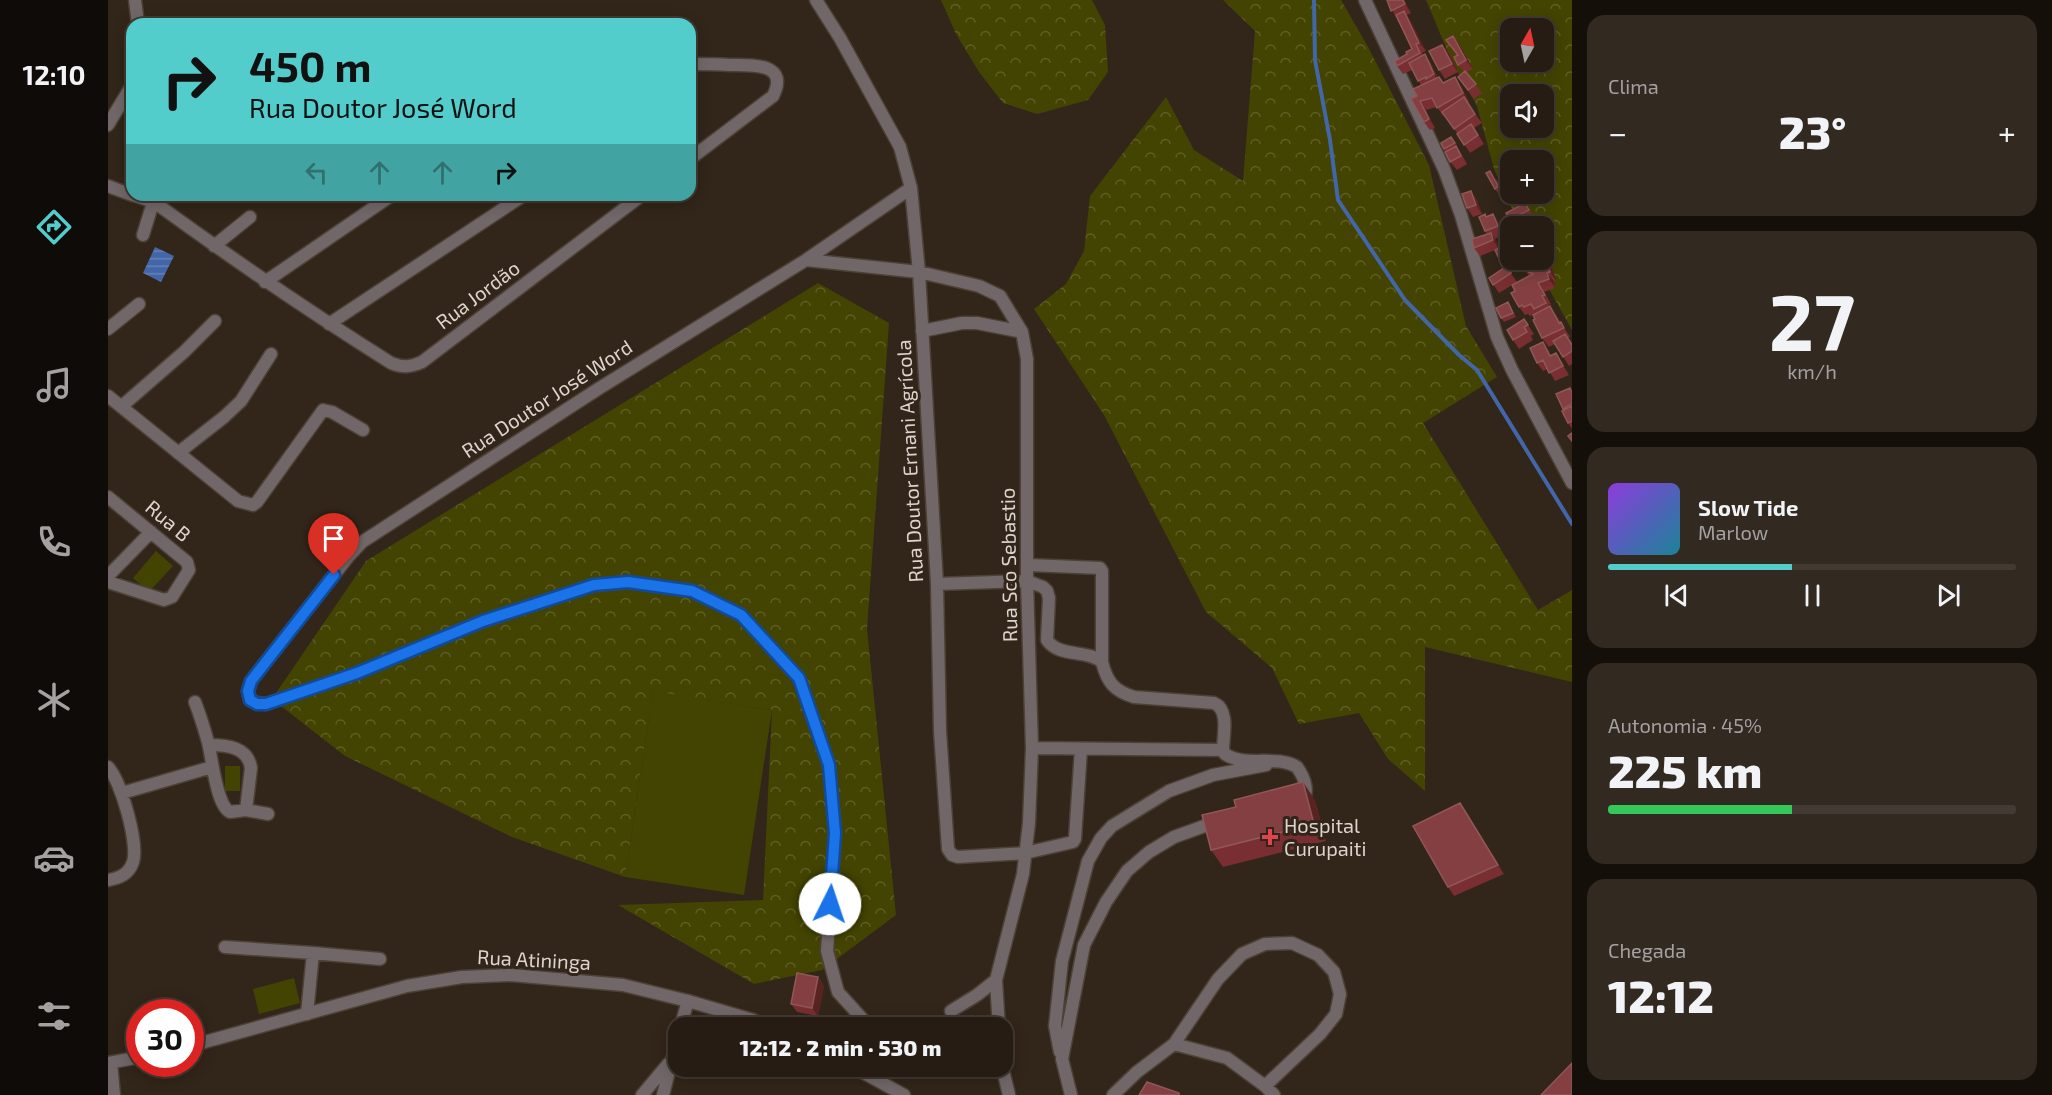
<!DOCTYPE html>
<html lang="pt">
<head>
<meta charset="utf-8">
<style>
  :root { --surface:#261c13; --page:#322921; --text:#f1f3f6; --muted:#a4a1a0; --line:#423a33; --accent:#53cdcb }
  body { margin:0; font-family:"Exo 2",sans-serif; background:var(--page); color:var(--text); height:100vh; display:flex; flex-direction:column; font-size:22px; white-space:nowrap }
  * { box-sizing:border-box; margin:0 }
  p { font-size:20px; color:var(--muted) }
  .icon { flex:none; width:33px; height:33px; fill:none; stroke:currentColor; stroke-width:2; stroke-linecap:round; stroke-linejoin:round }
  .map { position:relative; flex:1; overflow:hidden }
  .details { display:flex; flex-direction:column; gap:15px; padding:15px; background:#150f0a; width:480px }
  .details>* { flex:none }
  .banner { position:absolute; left:18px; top:18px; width:570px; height:183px; border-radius:18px; box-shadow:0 3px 15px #0003,0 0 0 2px var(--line); background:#53cdcb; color:#111; overflow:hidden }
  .needle { width:39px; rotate:9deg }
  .tools { position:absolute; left:1392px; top:18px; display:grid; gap:12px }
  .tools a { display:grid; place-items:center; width:54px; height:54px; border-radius:12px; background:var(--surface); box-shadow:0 3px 15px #0003,0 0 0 2px var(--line); font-size:30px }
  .speed { position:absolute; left:18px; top:999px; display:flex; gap:12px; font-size:30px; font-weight:700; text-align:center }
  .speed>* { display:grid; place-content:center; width:78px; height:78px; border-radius:50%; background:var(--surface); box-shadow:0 3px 15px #0003,0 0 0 2px var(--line); line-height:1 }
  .speed .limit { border:9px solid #d22; background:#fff; color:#111 }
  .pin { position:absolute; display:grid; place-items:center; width:51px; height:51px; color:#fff; margin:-62px -26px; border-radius:50% 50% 50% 0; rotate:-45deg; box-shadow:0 0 6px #0007 }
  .pin .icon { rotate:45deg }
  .me { position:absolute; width:66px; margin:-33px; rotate:4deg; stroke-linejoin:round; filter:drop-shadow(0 0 4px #0008) }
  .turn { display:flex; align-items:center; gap:21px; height:126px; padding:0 24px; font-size:27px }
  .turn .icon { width:78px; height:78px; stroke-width:2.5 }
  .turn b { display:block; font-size:42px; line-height:51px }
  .lanes { display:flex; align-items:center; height:57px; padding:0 24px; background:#0003; justify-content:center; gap:30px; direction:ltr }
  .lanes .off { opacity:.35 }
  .big { font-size:45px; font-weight:800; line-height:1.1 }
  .details .widget { flex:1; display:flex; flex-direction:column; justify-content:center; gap:9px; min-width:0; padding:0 21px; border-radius:18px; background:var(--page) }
  .details .dial { align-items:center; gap:0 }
  .dial b { font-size:78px; line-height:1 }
  .song { display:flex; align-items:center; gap:18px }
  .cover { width:72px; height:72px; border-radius:9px; background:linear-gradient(135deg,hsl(270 70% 55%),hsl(190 70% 35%)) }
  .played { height:6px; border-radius:3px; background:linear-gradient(90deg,var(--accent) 45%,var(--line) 45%) }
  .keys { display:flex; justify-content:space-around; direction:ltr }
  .heat { display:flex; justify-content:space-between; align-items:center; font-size:33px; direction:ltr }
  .charge { height:9px; border-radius:4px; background:linear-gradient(90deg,#34c759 45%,var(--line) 0) }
  .trip { position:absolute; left:560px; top:1017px; width:345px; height:60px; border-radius:18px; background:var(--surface); box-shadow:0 3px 15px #0003,0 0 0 2px var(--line); font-weight:800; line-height:60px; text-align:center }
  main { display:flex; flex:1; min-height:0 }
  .tab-bar { display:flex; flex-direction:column; width:108px; justify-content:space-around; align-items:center; background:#0f0b08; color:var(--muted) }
  .tab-bar .icon { width:42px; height:42px }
  .tab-bar .active { color:var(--accent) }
  .tab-bar b { font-size:27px; color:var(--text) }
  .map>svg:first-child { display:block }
  .forest { fill:url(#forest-crowns); fill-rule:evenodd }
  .pitch { fill:#434401 }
  .water { fill:url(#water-rules) }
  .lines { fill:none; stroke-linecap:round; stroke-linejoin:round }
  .stream { stroke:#4266a8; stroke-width:4 }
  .minor-casing { stroke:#4d4136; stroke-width:15 }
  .tertiary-casing { stroke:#4d4136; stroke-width:15 }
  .minor { stroke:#716768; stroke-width:12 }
  .tertiary { stroke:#716768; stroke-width:12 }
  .wall { fill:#792e31 }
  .shaded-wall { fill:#582320 }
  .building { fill:#833f42; stroke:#915757; stroke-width:1.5 }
  .route-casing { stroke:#114b97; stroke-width:15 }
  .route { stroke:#1a73e8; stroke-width:10 }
  .health-dot { fill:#e0444e; stroke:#322519; stroke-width:2 }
  .labels { text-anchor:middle; stroke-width:6; stroke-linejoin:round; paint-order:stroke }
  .street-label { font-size:20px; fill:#ddd4cd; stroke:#322519 }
  .poi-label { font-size:20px; fill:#ddd4cd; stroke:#322519; text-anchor:start }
</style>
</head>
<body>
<main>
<nav class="tab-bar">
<b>12:10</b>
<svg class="icon active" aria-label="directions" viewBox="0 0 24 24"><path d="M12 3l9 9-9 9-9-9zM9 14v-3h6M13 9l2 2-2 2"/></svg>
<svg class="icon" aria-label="music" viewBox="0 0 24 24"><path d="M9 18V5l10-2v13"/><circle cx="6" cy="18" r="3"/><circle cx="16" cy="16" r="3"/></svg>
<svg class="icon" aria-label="phone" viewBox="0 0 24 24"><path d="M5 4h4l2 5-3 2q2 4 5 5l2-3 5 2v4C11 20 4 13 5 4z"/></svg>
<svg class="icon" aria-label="climate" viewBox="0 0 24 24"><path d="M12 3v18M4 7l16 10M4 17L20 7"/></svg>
<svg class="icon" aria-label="car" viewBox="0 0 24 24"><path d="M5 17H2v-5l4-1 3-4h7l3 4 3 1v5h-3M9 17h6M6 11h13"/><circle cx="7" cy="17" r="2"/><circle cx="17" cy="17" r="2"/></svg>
<svg class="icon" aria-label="filters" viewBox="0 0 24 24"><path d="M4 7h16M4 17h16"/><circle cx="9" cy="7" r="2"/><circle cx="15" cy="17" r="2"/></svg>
</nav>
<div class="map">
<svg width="1464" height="1095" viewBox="0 0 1464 1095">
  <defs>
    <pattern id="forest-crowns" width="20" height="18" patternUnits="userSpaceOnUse" patternTransform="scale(1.5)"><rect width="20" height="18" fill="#434401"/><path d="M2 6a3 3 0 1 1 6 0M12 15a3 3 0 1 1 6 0" fill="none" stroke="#5e5e25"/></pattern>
    <pattern id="water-rules" width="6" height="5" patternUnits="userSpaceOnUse" patternTransform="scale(1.5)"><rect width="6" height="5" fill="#4266a8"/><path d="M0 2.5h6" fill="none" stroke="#6682b6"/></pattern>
  </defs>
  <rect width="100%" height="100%" fill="#322519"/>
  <!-- forest -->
  <path class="forest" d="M833 0H984L997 25 1000 72 980 100 929 114 895 103 871 72 848 34Z
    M1115 0H1233L1260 47 1321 165 1358 326 1389 377 1315 423 1430 610 1464 590V682L1317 647V791L1280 759 1251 713 1191 724 1164 668 1098 612 996 415 926 309 958 284 976 251 982 196 1058 97 1086 150 1135 181 1147 31Z
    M1318 0H1464V330L1436 280 1428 260H1436V226H1412L1386 169 1369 106 1345 64ZM1402 28H1436V62H1402ZM1402 94H1436V128H1402ZM1402 160H1436V194H1402Z
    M710 283 781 323 759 629 788 915 714 970 646 984 510 905 655 900 664 710 545 692 517 877 404 837 237 756 164 699 258 561Z"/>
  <!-- pitch -->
  <path class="pitch" d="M48 551 65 566 41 592 25 578Z
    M545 691 664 710 636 895 517 877Z
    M117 766H132V791H117Z
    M186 978 192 1003 151 1014 145 989Z"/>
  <!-- water -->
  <path class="water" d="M47 247 66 256 53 282 35 273Z"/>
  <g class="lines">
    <!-- stream -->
    <path class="stream" d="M1206 0 1207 60 1222 140 1230 200 1297 300 1351 355 1369 370 1464 524"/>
    <defs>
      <path id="minor" d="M27 0 30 24
        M708 0 732 38 792 147 803 188 811 272 829 584 832 731 840 849 844 855 850 857 917 853 965 842 967 839 973 749
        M582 64C595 64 608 64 621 65 642 65 682 62 665 96L582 159
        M0 125 24 85
        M0 186 24 195
        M25 195 46 202C123 258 202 312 283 363 295 368 302 367 314 362L534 195
        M35 235 47 196
        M106 246 142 217
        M698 260 811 272 871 286 892 296 914 332 919 359V581L924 748 921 823 915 874 888 980 869 995 843 1011
        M157 282 284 195
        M221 324 416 195
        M0 329 31 304
        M814 331 854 323H869L914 332
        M0 396 130 501 145 505 149 502 215 410 224 412 255 430
        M14 406 76 352 107 321
        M70 453 116 417 133 401 163 354
        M0 497 79 562 81 570 64 597 56 600 0 582
        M921 565 992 568 994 571V662C999 682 1006 691 1026 697L1106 703C1122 710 1115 736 1115 750L1117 754C1137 768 1168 754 1189 767 1196 777 1202 791 1194 801
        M0 576 43 532
        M829 584 919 581 935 587 939 591 941 598 939 640C951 658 979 649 994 662
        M87 702C92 715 96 728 100 742 104 757 108 805 122 812L138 810 160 814
        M101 745C119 745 140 747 143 768L138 810
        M924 748 1115 750
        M0 767C13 781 31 844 25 862 21 874 12 878 0 880
        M14 793 104 767
        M117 947 205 953 199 1014
        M205 953 272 959
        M888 980 891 1028
        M759 1024 730 992 719 951 727 833 721 765 691 678 633 615 584 591 520 582 486 585 375 621 249 673 158 704 149 703 142 700 140 691 143 681 240 557 254 542 490 389 698 260 803 188
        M572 1028 580 1001
        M1066 1044 1119 1058 1157 1086
        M952 1052 947 1026 954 961 980 861 993 838 1004 826 1061 791 1105 775 1158 765
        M3 1063 6 1095
        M894 1066 901 1095
        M534 1095 560 1064
        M555 1095 570 1036
        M963 1095 954 1059 976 945 998 902 1019 871 1041 852 1066 837 1113 820
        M1005 1095 1029 1072 1066 1044 1110 979 1134 954 1157 944 1184 943 1210 955 1226 972 1232 994 1228 1014 1212 1034 1157 1086 1166 1095"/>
      <path id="tertiary" d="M1257 0 1336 169 1353 215 1389 337 1404 370 1464 483
        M82 1046 299 986 354 977 403 975 515 985 580 1001 645 1020 661 1028
        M0 1063 32 1057
        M743 1066 796 1095"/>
    </defs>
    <!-- minor casing -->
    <use href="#minor" class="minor-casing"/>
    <!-- tertiary casing -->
    <use href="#tertiary" class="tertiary-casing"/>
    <!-- minor -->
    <use href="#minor" class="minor"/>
    <!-- tertiary -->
    <use href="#tertiary" class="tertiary"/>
  </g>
  <!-- wall -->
  <path class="wall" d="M1279 0H1296L1303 13 1299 15 1318 51 1314 53 1315 55 1317 54 1323 63 1330 78 1335 83 1353 86 1361 102 1359 103 1374 123 1366 128 1376 144 1362 153 1337 115 1335 116 1329 107 1318 110 1327 128 1322 130 1316 122 1309 96 1313 85 1304 70 1295 74 1289 66 1304 49Z
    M1345 36 1365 69 1358 72 1374 93 1366 99 1350 77 1356 72 1350 65 1349 56 1338 40Z
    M1334 45 1341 53 1350 72 1337 79 1331 70Z
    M1343 137 1349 146 1359 164 1349 170 1342 162 1336 149Z
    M1388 179 1397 195 1393 197 1387 189Z
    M1363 191 1369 200 1374 214 1365 217 1359 208Z
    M1417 203 1427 219 1412 226H1402V241L1400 242 1395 235 1387 239 1389 242 1391 248 1402 260H1414L1417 264 1444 267 1448 281H1446L1447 288 1436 292 1443 304 1440 305 1441 306 1448 315 1462 337 1460 338 1464 343V364L1461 366 1447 344 1441 347 1434 338 1427 319 1428 313 1422 316 1420 314 1417 315 1411 307 1407 291 1421 276 1417 270 1416 266 1402 272 1409 282 1391 293 1381 278 1398 270 1394 265 1387 250 1372 256 1366 248 1379 234 1377 231 1379 217 1391 223 1393 227 1402 222 1398 213Z
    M1403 307 1408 317 1396 322 1393 318Z
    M1416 319 1426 334 1423 336 1425 340 1411 349 1405 340Z
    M1441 351 1443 356 1454 362 1461 375 1447 381 1440 369 1435 371 1429 363Z
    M1462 388 1464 392V429L1460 423 1455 409Z
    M1207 800 1218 841 1115 867 1103 850Z
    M1358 812 1396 874 1346 896 1340 887Z
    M710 977 716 986 710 1016 689 1012 683 1004Z"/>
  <!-- shaded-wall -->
  <path class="shaded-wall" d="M1295 0H1296L1303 13 1297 4Z
    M1296 11 1302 19 1318 51 1311 43Z
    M1345 36 1351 44 1365 69 1358 60Z
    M1334 45 1341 53 1350 72 1344 64Z
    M1317 54 1323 63 1332 83 1326 74Z
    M1347 77 1353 86 1361 102 1355 93Z
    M1312 101 1318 110 1327 128 1321 119Z
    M1363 191 1369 200 1374 214 1368 205Z
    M1385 214 1391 223 1396 235 1390 226Z
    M1383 233 1389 242 1391 249 1385 240Z
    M1438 258 1444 267 1448 281 1442 272Z
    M1439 273 1446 281 1447 288 1441 279Z
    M1435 342 1441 351 1448 365 1442 356Z
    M1448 353 1454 362 1461 375 1455 366Z
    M1195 782 1207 800 1218 841 1206 824Z
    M1352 803 1358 812 1396 874 1390 865Z
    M710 977 716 986 710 1016 704 1008Z"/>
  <!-- building -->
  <path class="building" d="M1279 0H1295L1297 4 1283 11Z
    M1296 11 1311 43 1308 44 1312 53 1289 66 1287 61 1299 54 1298 52 1304 49 1288 15Z
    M1345 36 1358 60 1350 65 1346 57 1350 55 1338 40Z
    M1334 45 1344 64 1331 70 1321 51Z
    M1317 54 1326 74 1318 79V77L1310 81 1301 63Z
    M1357 71 1368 84 1360 90 1350 77Z
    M1331 77 1335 83 1347 77 1355 93 1329 108 1324 98 1312 101 1321 119 1316 122 1303 99 1309 96 1305 89Z
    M1356 97 1367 114 1346 129 1334 112Z
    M1363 124 1370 135 1356 145 1349 134Z
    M1343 137 1347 143 1336 149 1333 143Z
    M1348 146 1353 156 1342 162 1337 152Z
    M1382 171 1390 186 1387 189 1378 173Z
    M1363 191 1368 205 1359 208 1354 194Z
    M1417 203 1421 210 1401 220 1398 213Z
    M1377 214 1378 217 1385 214 1390 226 1377 231 1371 217Z
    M1403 221 1406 226H1402V229L1394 234 1391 228Z
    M1383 233 1385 240 1366 248 1364 239Z
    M1402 243V260H1405L1394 265 1387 250Z
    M1438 258 1442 272 1439 273 1441 279 1430 283 1437 295 1434 296 1438 303 1426 309 1423 304 1416 307 1414 305 1411 307 1403 293 1407 291 1404 285 1425 274 1417 270 1415 265Z
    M1396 268 1398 270 1400 269 1403 273 1385 285 1381 278Z
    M1400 302 1405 313 1393 318 1388 308Z
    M1442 306 1451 323 1453 322 1456 328 1434 338 1425 320 1427 319 1425 315Z
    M1416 319 1420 325 1416 327 1419 332 1405 340 1399 330Z
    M1457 334 1464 345V351L1455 357 1445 341Z
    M1435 342 1442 356 1448 353 1455 366 1441 373 1435 360 1429 363 1422 348Z
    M1462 388 1464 393V404L1455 409 1448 394Z
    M1464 406V421L1460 423 1454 411Z
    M1464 433V441L1460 436Z
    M1195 782 1206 824 1103 850 1094 815 1128 807 1126 800Z
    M1352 803 1390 865 1340 887 1305 826Z
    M689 973 710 977 704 1008 683 1004Z
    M1464 1063V1095H1433Z
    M1039 1082 1071 1093V1095H1031Z"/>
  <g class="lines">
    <defs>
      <path id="route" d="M226 575 143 681 140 691 142 700 149 704H158L249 673 375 621 486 585 520 582 584 591 633 615 691 678 721 765 727 833 722 904"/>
    </defs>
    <!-- route casing -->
    <use href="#route" class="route-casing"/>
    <!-- route -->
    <use href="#route" class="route"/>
  </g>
  <!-- markers -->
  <path class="health-dot" d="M1159 828h6v6h6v6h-6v6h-6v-6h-6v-6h6z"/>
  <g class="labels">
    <!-- street labels -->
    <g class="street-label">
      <text transform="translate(370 295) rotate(-37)" y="7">Rua Jordão</text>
      <text transform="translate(439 399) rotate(-33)" y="7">Rua Doutor José Word</text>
      <text transform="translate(802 461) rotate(-93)" y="7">Rua Doutor Ernani Agrícola</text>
      <text transform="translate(60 521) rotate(40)" y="7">Rua B</text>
      <text transform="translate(901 565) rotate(-91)" y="7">Rua Sco Sebastio</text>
      <text transform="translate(426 960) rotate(3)" y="7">Rua Atininga</text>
    </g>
    <!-- poi labels -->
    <g class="poi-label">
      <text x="1176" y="833">Hospital<tspan x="1176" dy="23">Curupaiti</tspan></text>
    </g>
  </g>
</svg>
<div class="tools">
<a><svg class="needle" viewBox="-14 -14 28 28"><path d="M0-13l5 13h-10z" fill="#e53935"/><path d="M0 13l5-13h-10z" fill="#a4a1a0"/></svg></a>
<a><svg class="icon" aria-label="sound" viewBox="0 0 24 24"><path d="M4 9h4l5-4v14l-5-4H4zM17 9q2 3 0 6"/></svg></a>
<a>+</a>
<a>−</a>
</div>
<div class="speed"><div class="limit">30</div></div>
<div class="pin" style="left:226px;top:575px;background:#d93025"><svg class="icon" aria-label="arrive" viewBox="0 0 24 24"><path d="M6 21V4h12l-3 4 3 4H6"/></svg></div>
<svg class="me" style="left:722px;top:904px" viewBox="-20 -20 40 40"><circle r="19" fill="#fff"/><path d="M0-13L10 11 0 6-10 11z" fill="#1a73e8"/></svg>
<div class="trip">12:12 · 2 min · 530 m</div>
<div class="banner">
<div class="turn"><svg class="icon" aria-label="right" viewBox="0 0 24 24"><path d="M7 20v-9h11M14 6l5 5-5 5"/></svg><div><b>450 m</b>Rua Doutor José Word</div></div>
<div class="lanes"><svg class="icon off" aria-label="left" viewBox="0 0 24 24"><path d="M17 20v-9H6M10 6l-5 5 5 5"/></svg><svg class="icon off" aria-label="ahead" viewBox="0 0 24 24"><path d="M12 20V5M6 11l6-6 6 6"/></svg><svg class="icon off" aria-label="ahead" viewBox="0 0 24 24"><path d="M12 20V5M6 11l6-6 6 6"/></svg><svg class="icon" aria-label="right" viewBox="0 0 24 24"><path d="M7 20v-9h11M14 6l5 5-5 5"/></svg></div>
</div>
</div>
<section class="details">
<div class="widget"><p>Clima</p>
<div class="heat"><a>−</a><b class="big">23°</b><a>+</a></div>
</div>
<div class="widget dial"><b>27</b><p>km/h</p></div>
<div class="widget">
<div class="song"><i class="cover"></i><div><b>Slow Tide</b><p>Marlow</p></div></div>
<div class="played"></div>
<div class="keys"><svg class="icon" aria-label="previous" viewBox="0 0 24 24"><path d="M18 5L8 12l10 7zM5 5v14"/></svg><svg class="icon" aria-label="pause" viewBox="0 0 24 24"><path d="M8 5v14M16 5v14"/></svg><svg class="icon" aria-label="next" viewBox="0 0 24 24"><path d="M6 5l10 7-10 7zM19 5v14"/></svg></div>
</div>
<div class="widget"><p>Autonomia · 45%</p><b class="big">225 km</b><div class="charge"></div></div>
<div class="widget"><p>Chegada</p><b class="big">12:12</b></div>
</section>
</main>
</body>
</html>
